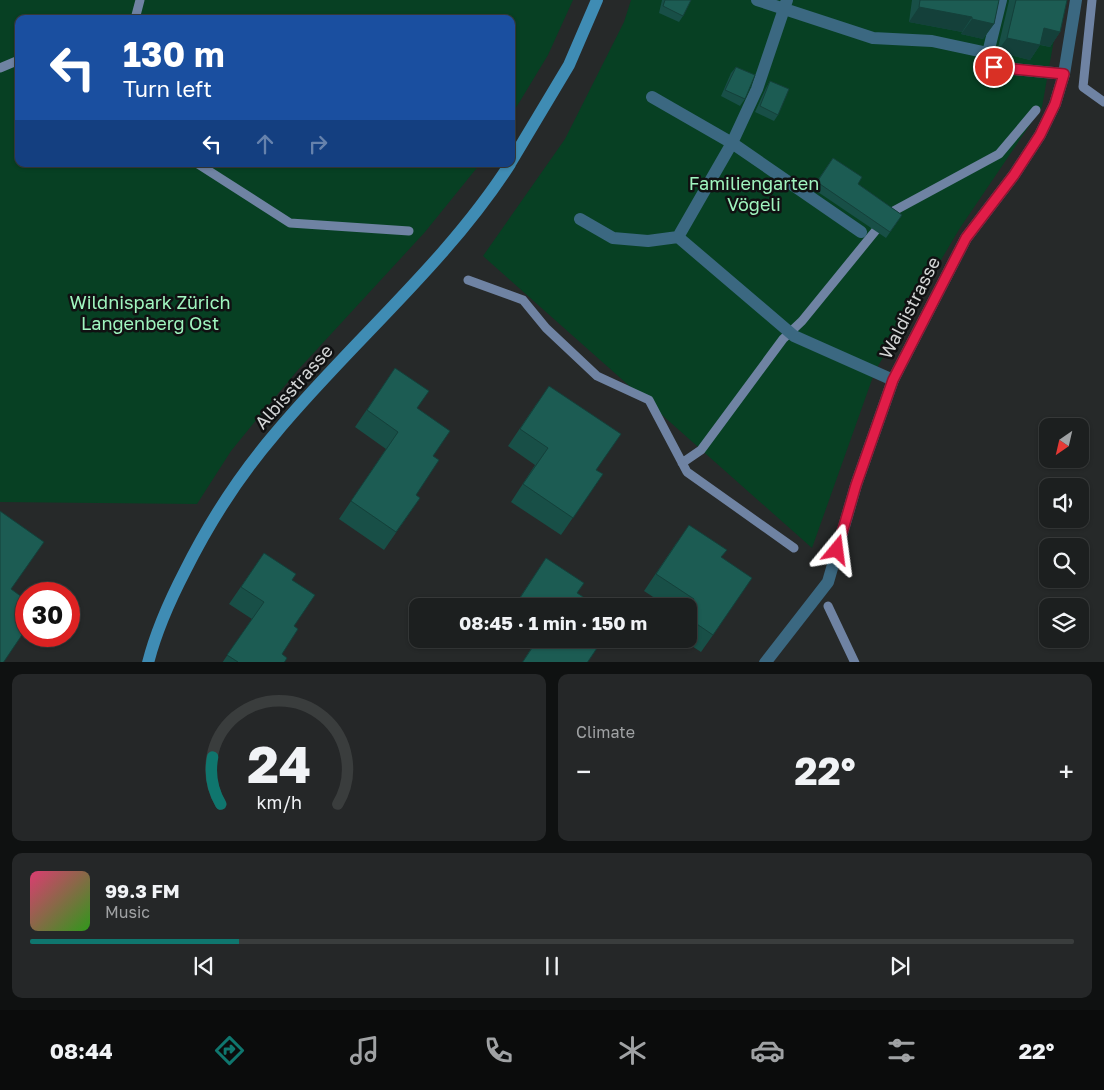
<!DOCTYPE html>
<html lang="en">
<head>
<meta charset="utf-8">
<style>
  :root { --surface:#1c1f1f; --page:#252728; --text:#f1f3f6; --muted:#a0a2a4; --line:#3a3d3d; --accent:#0f766e }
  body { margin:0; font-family:"Golos Text",sans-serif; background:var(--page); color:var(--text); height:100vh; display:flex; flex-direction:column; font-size:19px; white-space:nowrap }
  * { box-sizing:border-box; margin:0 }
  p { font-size:16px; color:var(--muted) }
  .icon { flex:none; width:28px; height:28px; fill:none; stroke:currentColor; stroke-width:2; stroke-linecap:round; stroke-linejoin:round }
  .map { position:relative; height:662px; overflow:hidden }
  .details { display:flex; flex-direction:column; gap:12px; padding:12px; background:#0f1111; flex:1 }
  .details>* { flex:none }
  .guide { position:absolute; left:15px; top:15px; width:500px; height:152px; border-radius:10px; box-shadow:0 1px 4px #0004,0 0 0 1px var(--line); background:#1a4fa0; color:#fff; overflow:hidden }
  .needle { width:32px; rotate:214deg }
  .fabs { position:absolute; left:1039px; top:418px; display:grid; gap:10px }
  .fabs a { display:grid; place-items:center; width:50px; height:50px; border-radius:10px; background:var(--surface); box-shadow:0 1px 4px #0004,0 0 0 1px var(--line); font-size:25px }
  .speed { position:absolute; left:15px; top:582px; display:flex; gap:10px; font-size:25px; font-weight:700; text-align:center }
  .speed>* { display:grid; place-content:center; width:65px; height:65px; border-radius:50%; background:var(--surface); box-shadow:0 1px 4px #0004,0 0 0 1px var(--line); line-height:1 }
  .speed .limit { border:8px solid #d22; background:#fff; color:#111 }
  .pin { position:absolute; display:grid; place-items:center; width:42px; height:42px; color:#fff; margin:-21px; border:2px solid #fff; border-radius:50%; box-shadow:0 1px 5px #0007 }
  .me { position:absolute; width:55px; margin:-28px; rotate:16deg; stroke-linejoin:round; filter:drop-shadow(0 0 4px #0008) }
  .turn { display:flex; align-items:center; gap:18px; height:105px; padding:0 25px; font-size:22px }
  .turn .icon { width:65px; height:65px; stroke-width:2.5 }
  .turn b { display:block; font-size:35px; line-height:42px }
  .lanes { display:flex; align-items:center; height:48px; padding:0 25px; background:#0003; justify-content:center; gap:25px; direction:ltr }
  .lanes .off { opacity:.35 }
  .big { font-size:38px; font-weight:700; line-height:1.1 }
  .details .tile { flex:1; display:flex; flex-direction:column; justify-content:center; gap:8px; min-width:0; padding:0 18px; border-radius:10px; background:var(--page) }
  .details .dial { align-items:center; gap:0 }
  .dial svg { height:130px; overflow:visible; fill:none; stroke:var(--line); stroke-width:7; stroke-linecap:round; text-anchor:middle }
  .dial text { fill:var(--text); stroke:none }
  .song { display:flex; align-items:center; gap:15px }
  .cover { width:60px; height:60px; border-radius:8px; background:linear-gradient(135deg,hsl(340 70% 55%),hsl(110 70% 35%)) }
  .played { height:5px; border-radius:2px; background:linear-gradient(90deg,var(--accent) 20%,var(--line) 20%) }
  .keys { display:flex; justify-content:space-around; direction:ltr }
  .heat { display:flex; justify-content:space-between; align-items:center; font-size:28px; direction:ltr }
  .details .tiles { flex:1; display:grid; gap:12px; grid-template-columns:1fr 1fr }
  .tile:last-child { grid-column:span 2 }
  .trip { position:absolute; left:409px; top:598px; width:288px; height:50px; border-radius:10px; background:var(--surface); box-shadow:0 1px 4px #0004,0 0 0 1px var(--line); font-weight:700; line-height:50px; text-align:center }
  .dock { display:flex; height:80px; justify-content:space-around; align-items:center; background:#0b0c0c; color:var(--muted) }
  .dock .icon { width:35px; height:35px }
  .dock .selected { color:var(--accent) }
  .dock b { font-size:22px; color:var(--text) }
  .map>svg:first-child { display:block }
  .green { fill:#074023 }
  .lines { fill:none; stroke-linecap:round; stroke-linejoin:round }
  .stream { stroke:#6f83a3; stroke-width:9 }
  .service { stroke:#3b6881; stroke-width:12 }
  .minor { stroke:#3b6881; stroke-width:12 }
  .secondary { stroke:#3f8cb4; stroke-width:12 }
  .wall { fill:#184f47 }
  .shaded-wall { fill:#14403a }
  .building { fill:#1c5c53; stroke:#14403a }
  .route-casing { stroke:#92132f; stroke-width:12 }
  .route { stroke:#e11d48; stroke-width:9 }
  .labels { text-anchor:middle; stroke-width:5; stroke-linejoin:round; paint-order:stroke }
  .park-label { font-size:18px; fill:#a0f5bf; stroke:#101112 }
  .street-label { font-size:18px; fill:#d3d5d5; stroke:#101112 }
</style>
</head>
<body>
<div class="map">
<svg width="1104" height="663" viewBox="0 0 1104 663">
  <rect width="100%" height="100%" fill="#262929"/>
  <!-- green -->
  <path class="green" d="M0 0H573L548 55 511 116V19H19V164H480L425 232 297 371 257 419 231 451 197 504 0 502Z
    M631 0H1061L1042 107 960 228 875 371 812 548 483 256 565 139 624 22Z"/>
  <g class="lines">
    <!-- stream -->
    <path class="stream" d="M1092 0 1083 87 1104 102
      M135 19 140 0
      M0 68 19 60
      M198 164 290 223 409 231
      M468 280 523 300 546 328 597 376 649 400 687 472 794 548
      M682 463 701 450 783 339 802 321 890 213 999 154 1036 110
      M828 606 855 663"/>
    <!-- service -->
    <path class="service" d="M757 0 873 38 932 41 988 53
      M787 0 757 89 732 143 678 237 794 336 893 380
      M1001 0 988 53 994 67 1064 74
      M652 97 732 143 861 232
      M580 219 613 238 648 241 678 237"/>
    <!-- minor -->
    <path class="minor" d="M765 663 828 582 856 485 893 380 966 238 1014 175 1040 135 1055 104 1064 74 1076 0"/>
    <!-- secondary -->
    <path class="secondary" d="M511 162 569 65 597 0
      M148 663C156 631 170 600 185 571 209 523 239 476 274 435 350 343 445 265 510 164"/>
  </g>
  <!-- wall -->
  <path class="wall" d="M662 0H691L683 16 679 22 659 13Z
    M912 0H999L994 24 983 39 961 34 962 32 909 22Z
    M1009 0H1067L1060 32 1050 47 1040 45 1030 60 997 52 1009 1Z
    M736 67 745 99 740 106 721 96 731 73Z
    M770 81 778 115 774 121 755 112 766 88Z
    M833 158 858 184 902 215 886 238 812 188Z
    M395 368 417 408 433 456 416 495 420 498 384 550 339 519 386 449 355 427Z
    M537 403 596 470 603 474 561 535 511 502 535 465 508 446Z
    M677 542 721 557 713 635 701 652 681 639H688V606H667L644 591Z
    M264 553 292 580 294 626 282 654 284 663H222L252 619 229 604Z
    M546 558 577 593 597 606H514Z
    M530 639H603L587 663H522L535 642Z"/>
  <!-- shaded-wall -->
  <path class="shaded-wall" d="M919 7 972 17 962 32 909 22Z
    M972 19 994 24 983 39 961 34Z
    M1044 28 1060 32 1050 47 1033 43Z
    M1007 38 1040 45 1030 60 997 52Z"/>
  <!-- building -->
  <path class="building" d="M665 0H691L683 16 663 6Z
    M920 0H999L994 24 972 19V17L919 7Z
    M1016 0H1067L1060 32 1044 28 1040 45 1007 38Z
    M736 67 755 75 745 99 725 90Z
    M770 81 789 89 778 115 760 106Z
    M833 158 862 177 858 184 902 215 890 232 817 182Z
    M395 368 429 391 417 408 450 431 433 456 439 460 416 495 420 498 396 532 351 501 398 432 367 410Z
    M549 386 621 434 596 470 603 474 573 518 523 484 548 448 520 429Z
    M0 511 44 542 11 589 26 600V629L3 663H0Z
    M689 525 727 550 721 557 752 578 713 635 688 618V609L694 599 656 574Z
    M264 553 296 574 292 580 315 595 294 626 298 629 282 654 287 658 284 663H237L238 662 227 655 264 602 241 587Z
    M546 558 584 583 577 593 597 606H519L516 604Z
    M538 639H603L587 663H522Z"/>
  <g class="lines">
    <defs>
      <path id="route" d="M837 550 856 485 893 380 966 238 1014 175 1040 135 1055 104 1064 74 994 67"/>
    </defs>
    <!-- route casing -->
    <use href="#route" class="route-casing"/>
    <!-- route -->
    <use href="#route" class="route"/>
  </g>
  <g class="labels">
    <!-- park labels -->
    <g class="park-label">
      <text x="754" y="190">Familiengarten<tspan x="754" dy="21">Vögeli</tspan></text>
      <text x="150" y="309">Wildnispark Zürich<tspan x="150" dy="21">Langenberg Ost</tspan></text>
    </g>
    <!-- street labels -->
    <g class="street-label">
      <text transform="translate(910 308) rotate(-63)" y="6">Waldistrasse</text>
      <text transform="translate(294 387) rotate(-48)" y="6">Albisstrasse</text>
    </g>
  </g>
</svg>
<div class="fabs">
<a><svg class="needle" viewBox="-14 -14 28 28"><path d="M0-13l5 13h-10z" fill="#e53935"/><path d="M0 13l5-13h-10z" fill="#a0a2a4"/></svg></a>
<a><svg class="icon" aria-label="sound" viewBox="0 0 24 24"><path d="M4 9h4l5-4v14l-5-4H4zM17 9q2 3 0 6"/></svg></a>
<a><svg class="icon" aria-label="search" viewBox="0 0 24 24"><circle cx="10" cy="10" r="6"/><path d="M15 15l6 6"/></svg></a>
<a><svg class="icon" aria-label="layers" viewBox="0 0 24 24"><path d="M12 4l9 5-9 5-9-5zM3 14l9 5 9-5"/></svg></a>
</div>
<div class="speed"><div class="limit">30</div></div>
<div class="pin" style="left:994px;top:67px;background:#d93025"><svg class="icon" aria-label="arrive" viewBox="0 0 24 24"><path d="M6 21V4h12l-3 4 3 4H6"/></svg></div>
<svg class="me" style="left:837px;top:550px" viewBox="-20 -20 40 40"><path d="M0-17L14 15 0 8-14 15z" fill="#e11d48" stroke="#fff" stroke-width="4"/></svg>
<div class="trip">08:45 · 1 min · 150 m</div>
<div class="guide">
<div class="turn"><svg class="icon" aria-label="left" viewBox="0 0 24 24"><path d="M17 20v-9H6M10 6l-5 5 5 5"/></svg><div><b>130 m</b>Turn left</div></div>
<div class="lanes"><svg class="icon" aria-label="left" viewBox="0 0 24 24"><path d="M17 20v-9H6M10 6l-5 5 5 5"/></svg><svg class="icon off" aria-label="ahead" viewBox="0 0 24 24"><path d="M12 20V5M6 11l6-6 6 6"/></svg><svg class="icon off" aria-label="right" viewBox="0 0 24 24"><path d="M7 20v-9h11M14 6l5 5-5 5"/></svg></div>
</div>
</div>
<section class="details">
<div class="tiles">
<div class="tile dial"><svg viewBox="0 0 100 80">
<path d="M14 69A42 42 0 1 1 86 69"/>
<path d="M14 69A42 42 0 0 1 9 40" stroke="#0f766e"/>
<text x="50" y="56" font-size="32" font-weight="700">24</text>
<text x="50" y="72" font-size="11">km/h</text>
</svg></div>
<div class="tile"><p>Climate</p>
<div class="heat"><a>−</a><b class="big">22°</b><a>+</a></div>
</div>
<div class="tile">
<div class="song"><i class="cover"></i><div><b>99.3 FM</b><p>Music</p></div></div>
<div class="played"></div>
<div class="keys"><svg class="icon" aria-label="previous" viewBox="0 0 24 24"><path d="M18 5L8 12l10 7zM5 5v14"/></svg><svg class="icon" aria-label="pause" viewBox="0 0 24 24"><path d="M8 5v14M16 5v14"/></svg><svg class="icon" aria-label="next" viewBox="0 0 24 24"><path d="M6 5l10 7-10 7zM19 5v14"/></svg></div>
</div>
</div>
</section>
<nav class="dock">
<b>08:44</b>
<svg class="icon selected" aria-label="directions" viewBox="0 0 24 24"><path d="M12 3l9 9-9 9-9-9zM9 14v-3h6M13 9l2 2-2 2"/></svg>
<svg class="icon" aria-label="music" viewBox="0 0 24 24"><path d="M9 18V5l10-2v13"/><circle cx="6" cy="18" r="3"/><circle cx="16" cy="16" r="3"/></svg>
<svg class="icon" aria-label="phone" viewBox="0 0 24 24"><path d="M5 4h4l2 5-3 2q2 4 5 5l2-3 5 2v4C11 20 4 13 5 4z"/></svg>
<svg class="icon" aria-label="climate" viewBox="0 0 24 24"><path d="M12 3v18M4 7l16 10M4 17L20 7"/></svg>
<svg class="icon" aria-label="car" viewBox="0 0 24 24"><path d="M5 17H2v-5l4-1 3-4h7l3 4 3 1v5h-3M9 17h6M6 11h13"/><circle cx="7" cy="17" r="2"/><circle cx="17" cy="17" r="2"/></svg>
<svg class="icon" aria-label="filters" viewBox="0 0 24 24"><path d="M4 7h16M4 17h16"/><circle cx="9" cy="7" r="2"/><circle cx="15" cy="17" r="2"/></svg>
<b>22°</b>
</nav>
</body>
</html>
